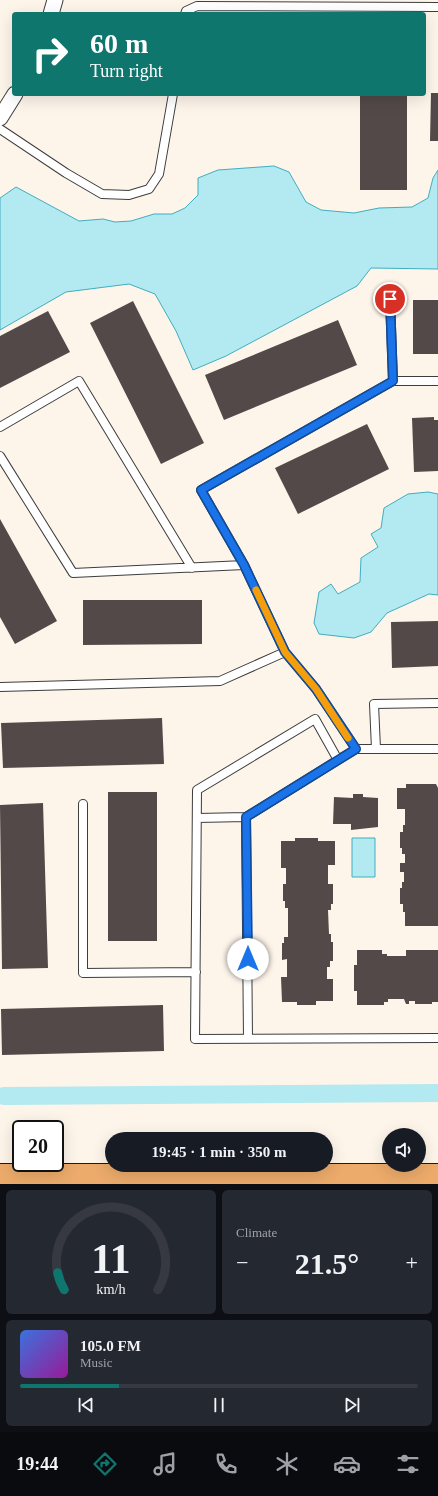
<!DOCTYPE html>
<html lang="en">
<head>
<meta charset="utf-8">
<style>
  :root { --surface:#171b24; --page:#242831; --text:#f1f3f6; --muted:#9ea1a6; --line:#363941; --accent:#0f766e }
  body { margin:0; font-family:"Times New Roman",serif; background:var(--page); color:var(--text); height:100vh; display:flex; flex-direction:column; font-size:15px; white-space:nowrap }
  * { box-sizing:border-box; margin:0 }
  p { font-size:13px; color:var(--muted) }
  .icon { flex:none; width:22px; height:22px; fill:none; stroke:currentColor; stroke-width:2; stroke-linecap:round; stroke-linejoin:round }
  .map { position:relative; height:1184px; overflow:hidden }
  .sheet { display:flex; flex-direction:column; gap:6px; padding:6px; background:#0d0f14; flex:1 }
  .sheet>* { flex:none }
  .top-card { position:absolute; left:12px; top:12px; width:414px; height:84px; border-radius:4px; box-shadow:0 4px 16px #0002; background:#0f766e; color:#fff; overflow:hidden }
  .controls { position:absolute; left:382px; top:1128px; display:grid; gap:8px }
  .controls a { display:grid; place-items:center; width:44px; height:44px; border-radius:50%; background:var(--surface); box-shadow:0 4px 16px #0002; font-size:20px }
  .speed { position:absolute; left:12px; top:1120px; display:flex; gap:8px; font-size:20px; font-weight:700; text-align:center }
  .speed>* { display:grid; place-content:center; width:52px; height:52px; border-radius:50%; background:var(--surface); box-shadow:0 4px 16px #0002; line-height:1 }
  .speed .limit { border:2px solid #111; border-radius:6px; background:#fff; color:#111 }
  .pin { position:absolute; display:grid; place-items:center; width:34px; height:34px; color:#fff; margin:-17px; border:2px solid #fff; border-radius:50%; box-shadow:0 1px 4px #0007 }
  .me { position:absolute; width:44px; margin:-22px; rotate:0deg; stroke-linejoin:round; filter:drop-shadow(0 0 3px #0008) }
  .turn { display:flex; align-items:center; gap:14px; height:84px; padding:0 12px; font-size:18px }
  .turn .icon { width:52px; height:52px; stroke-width:2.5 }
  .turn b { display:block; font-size:28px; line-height:34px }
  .big { font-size:30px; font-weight:800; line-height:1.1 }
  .sheet .card { flex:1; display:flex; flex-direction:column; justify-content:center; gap:6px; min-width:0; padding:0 14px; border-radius:6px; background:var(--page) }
  .sheet .dial { align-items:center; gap:0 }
  .dial svg { height:104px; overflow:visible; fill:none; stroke:var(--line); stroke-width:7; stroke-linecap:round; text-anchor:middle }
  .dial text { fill:var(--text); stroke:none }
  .song { display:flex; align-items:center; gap:12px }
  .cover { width:48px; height:48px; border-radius:6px; background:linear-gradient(135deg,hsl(220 70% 55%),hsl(300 70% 35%)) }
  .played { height:4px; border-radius:2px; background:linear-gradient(90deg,var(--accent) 25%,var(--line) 25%) }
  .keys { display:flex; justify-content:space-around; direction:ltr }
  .heat { display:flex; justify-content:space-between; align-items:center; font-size:22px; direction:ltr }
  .sheet .tiles { flex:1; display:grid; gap:6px; grid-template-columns:1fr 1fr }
  .card:last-child { grid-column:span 2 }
  .trip { position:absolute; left:105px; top:1132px; width:228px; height:40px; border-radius:20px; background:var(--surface); box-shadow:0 4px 16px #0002; font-weight:800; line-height:40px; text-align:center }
  .dock { display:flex; height:64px; justify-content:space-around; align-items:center; background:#090b0e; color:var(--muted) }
  .dock .icon { width:28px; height:28px }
  .dock .selected { color:var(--accent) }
  .dock b { font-size:18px; color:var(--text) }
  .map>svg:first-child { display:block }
  .water { fill:#b3e9f0; stroke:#40aec0 }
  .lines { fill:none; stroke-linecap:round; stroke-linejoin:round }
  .canal { stroke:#b3e9f0; stroke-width:18 }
  .building { fill:#524948 }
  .lane-casing { stroke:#3d3d3d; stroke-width:10 }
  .street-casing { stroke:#3d3d3d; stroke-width:17 }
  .primary-casing { stroke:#1b1b1b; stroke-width:24 }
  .lane { stroke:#fff; stroke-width:8 }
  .street { stroke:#fff; stroke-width:15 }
  .primary { stroke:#ecab6a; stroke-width:22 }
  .route-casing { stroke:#114b97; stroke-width:10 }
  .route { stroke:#1a73e8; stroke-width:7 }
  .slow { stroke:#f59e0b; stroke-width:7 }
</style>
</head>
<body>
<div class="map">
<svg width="438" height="1184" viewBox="0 0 438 1184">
  <rect width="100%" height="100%" fill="#fdf4ea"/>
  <!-- water -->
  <path class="water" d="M274 166 289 172 306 202 321 210 354 213 379 208 412 207 428 198 433 178 438 170V269L371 268 357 286 226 356 193 370 176 331 155 294 129 284 66 292 0 330V198L16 187 79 221 103 219 115 222 131 221 154 214H172L185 208 198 195V178L218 170Z
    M428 492 438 494V595L429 594 387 613 371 632 354 638 319 634 314 623 319 592 331 584 338 594 360 582 361 558 378 547 371 534 381 528 384 508 408 494Z
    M352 838H375V877H352Z"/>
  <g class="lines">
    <!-- canal -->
    <path class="canal" d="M4 1096 438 1093"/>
  </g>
  <!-- building -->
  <path class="building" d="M431 93H438V141H430Z
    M360 94H407V190H360Z
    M413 300H438V354H413Z
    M133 301 204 443 161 464 90 323Z
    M48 311 70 352 0 388V336Z
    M338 320 357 365 224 420 205 375Z
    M434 417V420H438V471L414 472 412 418Z
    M367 424 389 469 298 514 275 468Z
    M0 519 57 621 15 644 0 617Z
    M83 600H202V644L83 645Z
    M438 621V666L392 668 391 622Z
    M162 718 164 764 3 768 1 723Z
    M406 784H436L438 788V926H405V912H403V904H400V888H402V882H404V872H400V863H405V854H402V848H400V832H403V825H405V809H397V788H406Z
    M108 792H157V941H108Z
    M353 794H363V797L378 798V827L351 830V824H333L334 797 353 798Z
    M43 803 48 968 2 969 0 805Z
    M295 838H318V841H335V865H328V884H333V904H331V910H328L329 934H331V942H333V961H330V967H327V979H333V1001H316V1005H297V1002H282L281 977H287V959L282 960V943H284V937H288V908H285V901H283V884H286V868H281V841H295Z
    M357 950H382V954H387V956H406V950H438V1002H432V1004H415V1001H409V1004H406L404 999H388V1002H384V1005H357V991H354V965H357Z
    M163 1005 164 1051 2 1055 1 1009Z"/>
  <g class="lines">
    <defs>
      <path id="lane" d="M185 14 186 11 197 6 438 7
        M0 129 66 173 102 194 129 195 149 189 159 174 173 94
        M393 381H438
        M0 427 79 381 192 568
        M0 456 73 573 244 565
        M285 652 316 689 356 749 338 760 315 719 197 790 195 1039 438 1038
        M0 687 220 681 285 652 244 565 201 490 393 381 390 299
        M356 749H376L374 704 438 703
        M376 749H438
        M83 804V973L196 972
        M197 818 246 817
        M248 1039 246 817 338 760"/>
      <path id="street" d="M51 14 55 0
        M0 118 15 94"/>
      <path id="primary" d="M0 1175H438"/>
    </defs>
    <!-- lane casing -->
    <use href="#lane" class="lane-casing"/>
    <!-- street casing -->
    <use href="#street" class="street-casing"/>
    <!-- primary casing -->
    <use href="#primary" class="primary-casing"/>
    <!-- lane -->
    <use href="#lane" class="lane"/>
    <!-- street -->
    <use href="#street" class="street"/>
    <!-- primary -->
    <use href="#primary" class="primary"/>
  </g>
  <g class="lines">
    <defs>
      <path id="route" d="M248 959 246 817 356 749 316 689 285 652 244 565 201 490 393 381 390 299"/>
    </defs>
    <!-- route casing -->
    <use href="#route" class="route-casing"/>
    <!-- route -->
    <use href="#route" class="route"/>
    <!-- slow -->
    <path class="slow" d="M256 590 285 652 316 689 348 738"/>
  </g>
</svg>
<div class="controls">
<a><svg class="icon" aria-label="sound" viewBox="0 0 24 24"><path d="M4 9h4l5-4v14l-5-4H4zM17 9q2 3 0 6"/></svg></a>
</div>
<div class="speed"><div class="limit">20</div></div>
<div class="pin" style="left:390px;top:299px;background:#d93025"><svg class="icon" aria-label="arrive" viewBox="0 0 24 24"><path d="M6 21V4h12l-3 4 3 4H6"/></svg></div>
<svg class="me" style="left:248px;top:959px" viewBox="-20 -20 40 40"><circle r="19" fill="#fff"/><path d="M0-13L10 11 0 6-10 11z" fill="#1a73e8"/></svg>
<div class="trip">19:45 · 1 min · 350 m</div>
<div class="top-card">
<div class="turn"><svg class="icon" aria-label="right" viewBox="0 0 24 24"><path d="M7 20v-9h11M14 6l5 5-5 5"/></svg><div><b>60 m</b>Turn right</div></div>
</div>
</div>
<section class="sheet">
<div class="tiles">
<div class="card dial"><svg viewBox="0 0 100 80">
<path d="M14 69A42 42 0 1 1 86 69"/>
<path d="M14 69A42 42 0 0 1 9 56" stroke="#0f766e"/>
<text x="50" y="56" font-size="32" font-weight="700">11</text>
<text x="50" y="72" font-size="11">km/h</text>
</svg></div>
<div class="card"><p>Climate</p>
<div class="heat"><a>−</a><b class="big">21.5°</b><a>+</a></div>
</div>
<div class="card">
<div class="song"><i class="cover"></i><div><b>105.0 FM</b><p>Music</p></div></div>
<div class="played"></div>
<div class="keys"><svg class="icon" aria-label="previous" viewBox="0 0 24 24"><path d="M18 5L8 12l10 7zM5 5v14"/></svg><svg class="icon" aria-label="pause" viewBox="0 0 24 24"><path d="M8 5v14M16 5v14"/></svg><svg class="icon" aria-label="next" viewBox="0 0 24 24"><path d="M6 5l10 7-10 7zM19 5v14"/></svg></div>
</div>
</div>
</section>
<nav class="dock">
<b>19:44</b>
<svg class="icon selected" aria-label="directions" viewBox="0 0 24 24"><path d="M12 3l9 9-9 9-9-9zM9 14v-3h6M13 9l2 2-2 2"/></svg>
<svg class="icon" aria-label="music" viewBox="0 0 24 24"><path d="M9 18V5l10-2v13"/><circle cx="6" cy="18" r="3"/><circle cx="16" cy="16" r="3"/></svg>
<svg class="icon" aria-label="phone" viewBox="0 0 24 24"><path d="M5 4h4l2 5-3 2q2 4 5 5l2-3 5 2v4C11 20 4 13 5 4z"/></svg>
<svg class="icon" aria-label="climate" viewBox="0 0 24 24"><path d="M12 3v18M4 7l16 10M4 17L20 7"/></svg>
<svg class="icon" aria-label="car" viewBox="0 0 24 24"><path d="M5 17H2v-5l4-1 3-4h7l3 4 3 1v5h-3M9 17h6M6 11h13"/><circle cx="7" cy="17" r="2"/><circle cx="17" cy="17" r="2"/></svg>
<svg class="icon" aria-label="filters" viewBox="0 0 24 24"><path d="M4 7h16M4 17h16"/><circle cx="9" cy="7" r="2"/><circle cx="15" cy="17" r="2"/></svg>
</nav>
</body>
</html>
